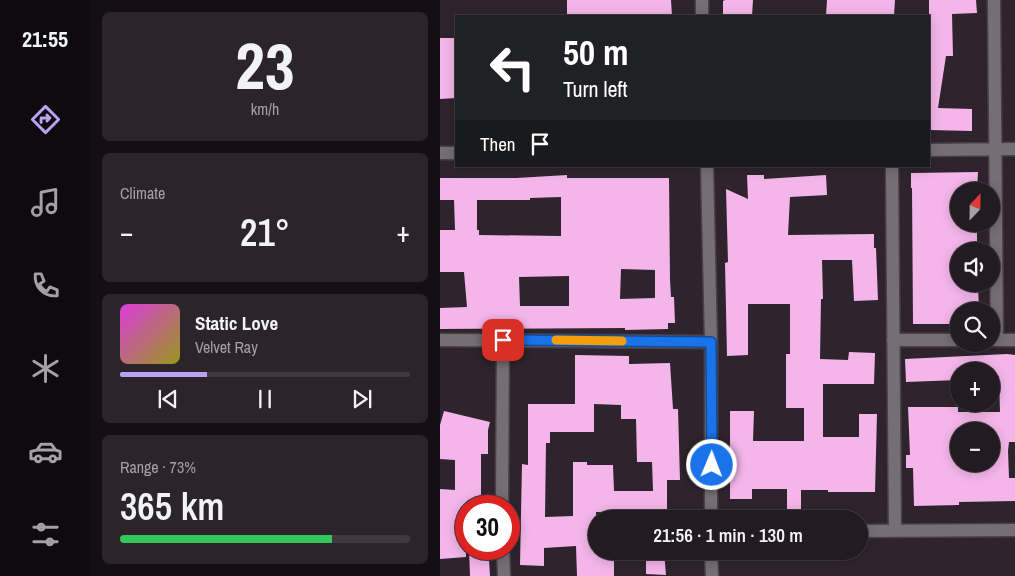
<!DOCTYPE html>
<html lang="en">
<head>
<meta charset="utf-8">
<style>
  :root { --surface:#231b22; --page:#2b242a; --text:#f1f3f6; --muted:#a3a1a5; --line:#403940; --accent:#bca0f2 }
  body { margin:0; font-family:"Archivo Narrow",sans-serif; background:var(--page); color:var(--text); height:100vh; display:flex; flex-direction:column; font-size:19px; white-space:nowrap }
  * { box-sizing:border-box; margin:0 }
  p { font-size:16px; color:var(--muted) }
  .icon { flex:none; width:28px; height:28px; fill:none; stroke:currentColor; stroke-width:2; stroke-linecap:round; stroke-linejoin:round }
  .map { position:relative; flex:1; overflow:hidden }
  .sheet { display:flex; flex-direction:column; gap:12px; padding:12px; background:#130f13; width:350px }
  .sheet>* { flex:none }
  .banner { position:absolute; left:15px; top:15px; width:475px; height:152px; border-radius:0px; box-shadow:0 2px 12px #0003,0 0 0 1px var(--line); background:#202124; color:#fff; overflow:hidden }
  .needle { width:32px; rotate:22deg }
  .fabs { position:absolute; left:510px; top:182px; display:grid; gap:10px }
  .fabs a { display:grid; place-items:center; width:50px; height:50px; border-radius:50%; background:var(--surface); box-shadow:0 2px 12px #0003,0 0 0 1px var(--line); font-size:25px }
  .speed { position:absolute; left:15px; top:495px; display:flex; gap:10px; font-size:25px; font-weight:700; text-align:center }
  .speed>* { display:grid; place-content:center; width:65px; height:65px; border-radius:50%; background:var(--surface); box-shadow:0 2px 12px #0003,0 0 0 1px var(--line); line-height:1 }
  .speed .limit { border:8px solid #d22; background:#fff; color:#111 }
  .pin { position:absolute; display:grid; place-items:center; width:42px; height:42px; color:#fff; margin:-21px; border-radius:10px; box-shadow:0 2px 8px #0006 }
  .me { position:absolute; width:55px; margin:-28px; rotate:1deg; stroke-linejoin:round; filter:drop-shadow(0 0 4px #0008) }
  .turn { display:flex; align-items:center; gap:18px; height:105px; padding:0 25px; font-size:22px }
  .turn .icon { width:65px; height:65px; stroke-width:2.5 }
  .turn b { display:block; font-size:35px; line-height:42px }
  .then { display:flex; align-items:center; height:48px; padding:0 25px; background:#0003; gap:10px; font-size:19px }
  .big { font-size:38px; font-weight:600; line-height:1.1 }
  .sheet .card { flex:1; display:flex; flex-direction:column; justify-content:center; gap:8px; min-width:0; padding:0 18px; border-radius:8px; background:var(--page) }
  .sheet .dial { align-items:center; gap:0 }
  .dial b { font-size:65px; line-height:1 }
  .song { display:flex; align-items:center; gap:15px }
  .cover { width:60px; height:60px; border-radius:8px; background:linear-gradient(135deg,hsl(300 70% 55%),hsl(60 70% 35%)) }
  .played { height:5px; border-radius:2px; background:linear-gradient(90deg,var(--accent) 30%,var(--line) 30%) }
  .keys { display:flex; justify-content:space-around; direction:ltr }
  .heat { display:flex; justify-content:space-between; align-items:center; font-size:28px; direction:ltr }
  .charge { height:8px; border-radius:4px; background:linear-gradient(90deg,#34c759 73%,var(--line) 0) }
  .trip { position:absolute; left:148px; top:510px; width:280px; height:50px; border-radius:25px; background:var(--surface); box-shadow:0 2px 12px #0003,0 0 0 1px var(--line); font-weight:600; line-height:50px; text-align:center }
  main { display:flex; flex:1; min-height:0 }
  .tab-bar { display:flex; flex-direction:column; width:90px; justify-content:space-around; align-items:center; background:#0e0b0e; color:var(--muted) }
  .tab-bar .icon { width:35px; height:35px }
  .tab-bar .current { color:var(--accent) }
  .tab-bar b { font-size:22px; color:var(--text) }
  .map>svg:first-child { display:block }
  .building { fill:#f3b5ea; fill-rule:evenodd }
  .lines { fill:none; stroke-linecap:round; stroke-linejoin:round }
  .minor-casing { stroke:#4a4048; stroke-width:15 }
  .minor { stroke:#756e73; stroke-width:12 }
  .route-casing { stroke:#114b97; stroke-width:12 }
  .route { stroke:#1a73e8; stroke-width:9 }
  .slow { stroke:#f59e0b; stroke-width:9 }
</style>
</head>
<body>
<main>
<nav class="tab-bar">
<b>21:55</b>
<svg class="icon current" aria-label="directions" viewBox="0 0 24 24"><path d="M12 3l9 9-9 9-9-9zM9 14v-3h6M13 9l2 2-2 2"/></svg>
<svg class="icon" aria-label="music" viewBox="0 0 24 24"><path d="M9 18V5l10-2v13"/><circle cx="6" cy="18" r="3"/><circle cx="16" cy="16" r="3"/></svg>
<svg class="icon" aria-label="phone" viewBox="0 0 24 24"><path d="M5 4h4l2 5-3 2q2 4 5 5l2-3 5 2v4C11 20 4 13 5 4z"/></svg>
<svg class="icon" aria-label="climate" viewBox="0 0 24 24"><path d="M12 3v18M4 7l16 10M4 17L20 7"/></svg>
<svg class="icon" aria-label="car" viewBox="0 0 24 24"><path d="M5 17H2v-5l4-1 3-4h7l3 4 3 1v5h-3M9 17h6M6 11h13"/><circle cx="7" cy="17" r="2"/><circle cx="17" cy="17" r="2"/></svg>
<svg class="icon" aria-label="filters" viewBox="0 0 24 24"><path d="M4 7h16M4 17h16"/><circle cx="9" cy="7" r="2"/><circle cx="15" cy="17" r="2"/></svg>
</nav>
<section class="sheet">
<div class="card dial"><b>23</b><p>km/h</p></div>
<div class="card"><p>Climate</p>
<div class="heat"><a>−</a><b class="big">21°</b><a>+</a></div>
</div>
<div class="card">
<div class="song"><i class="cover"></i><div><b>Static Love</b><p>Velvet Ray</p></div></div>
<div class="played"></div>
<div class="keys"><svg class="icon" aria-label="previous" viewBox="0 0 24 24"><path d="M18 5L8 12l10 7zM5 5v14"/></svg><svg class="icon" aria-label="pause" viewBox="0 0 24 24"><path d="M8 5v14M16 5v14"/></svg><svg class="icon" aria-label="next" viewBox="0 0 24 24"><path d="M6 5l10 7-10 7zM19 5v14"/></svg></div>
</div>
<div class="card"><p>Range · 73%</p><b class="big">365 km</b><div class="charge"></div></div>
</section>
<div class="map">
<svg width="575" height="576" viewBox="0 0 575 576">
  <rect width="100%" height="100%" fill="#2f242d"/>
  <!-- building -->
  <path class="building" d="M127 0H231L232 16H127Z
    M285 0H313L312 16H283V1Z
    M387 0H455L454 16H386Z
    M489 0H536L537 13 512 14 513 56H506L498 108 532 109V131L489 130Z
    M0 38H16V98L0 99Z
    M538 172 537 191H519V224H537V251H519V284H538L539 311H519V324H473L472 188H471V173Z
    M127 175V178H229L230 280 231 297H234L235 323H228V329L185 330V328L0 329V308L27 307 24 272H0V230H15L14 200H0V178H76ZM121 197V236L39 235V230H37V200H90V198ZM181 269 215 270V298L180 299ZM129 276V306H80L79 277Z
    M307 175H324V179L386 175 387 195 350 197 348 235 434 234V248H436L438 300 414 301 412 260H382L383 299H381L380 359 408 360 409 352 435 353 434 384H383V437H419V414H437L435 492H388V490H361V509H347V489H312V499H290V411H314L313 441H364V408H346V354H350V304H308V355L287 356 285 263 288 262 286 189 308 199Z
    M567 354 575 355V442H569L568 451 569 478H575V501L519 502V505L474 506 473 468H466V455H470L468 407H518V412H560L559 376 551 377V371H519V380L466 382 465 359ZM519 431H551V464H519Z
    M135 355 189 356V364L230 363 233 409H238L240 480H227V511L156 512V551H174V576H137L136 546 104 548V566L80 565 82 464 88 465V404H135ZM154 404 181 405V419H196L197 462H212L213 491H174L173 465H147V462H133V516L105 517 106 443H110V432H154Z
    M4 411 50 422 48 430V454H41V506H26V557L0 559V489L15 490V460L0 459V425Z
    M29 549H44V560L49 559 50 576H30Z
    M206 551H224L226 575 206 574Z"/>
  <g class="lines">
    <defs>
      <path id="minor" d="M262 0V16
        M554 0 557 340
        M489 150 575 149
        M0 153H16
        M267 166 271 342V519
        M452 166 455 531
        M0 340 271 342
        M453 340H519
        M551 340H575
        M62 506 63 340
        M419 531 575 530
        M63 549 64 576
        M271 551 272 576"/>
    </defs>
    <!-- minor casing -->
    <use href="#minor" class="minor-casing"/>
    <!-- minor -->
    <use href="#minor" class="minor"/>
  </g>
  <g class="lines">
    <defs>
      <path id="route" d="M63 340 271 342 272 465"/>
    </defs>
    <!-- route casing -->
    <use href="#route" class="route-casing"/>
    <!-- route -->
    <use href="#route" class="route"/>
    <!-- slow -->
    <path class="slow" d="M116 340 182 341"/>
  </g>
</svg>
<div class="fabs">
<a><svg class="needle" viewBox="-14 -14 28 28"><path d="M0-13l5 13h-10z" fill="#e53935"/><path d="M0 13l5-13h-10z" fill="#a3a1a5"/></svg></a>
<a><svg class="icon" aria-label="sound" viewBox="0 0 24 24"><path d="M4 9h4l5-4v14l-5-4H4zM17 9q2 3 0 6"/></svg></a>
<a><svg class="icon" aria-label="search" viewBox="0 0 24 24"><circle cx="10" cy="10" r="6"/><path d="M15 15l6 6"/></svg></a>
<a>+</a>
<a>−</a>
</div>
<div class="speed"><div class="limit">30</div></div>
<div class="pin" style="left:63px;top:340px;background:#d93025"><svg class="icon" aria-label="arrive" viewBox="0 0 24 24"><path d="M6 21V4h12l-3 4 3 4H6"/></svg></div>
<svg class="me" style="left:272px;top:465px" viewBox="-20 -20 40 40"><circle r="17" fill="#1a73e8" stroke="#fff" stroke-width="3"/><path d="M0-11L8 9 0 5-8 9z" fill="#fff"/></svg>
<div class="trip">21:56 · 1 min · 130 m</div>
<div class="banner">
<div class="turn"><svg class="icon" aria-label="left" viewBox="0 0 24 24"><path d="M17 20v-9H6M10 6l-5 5 5 5"/></svg><div><b>50 m</b>Turn left</div></div>
<div class="then">Then<svg class="icon" aria-label="arrive" viewBox="0 0 24 24"><path d="M6 21V4h12l-3 4 3 4H6"/></svg></div>
</div>
</div>
</main>
</body>
</html>
